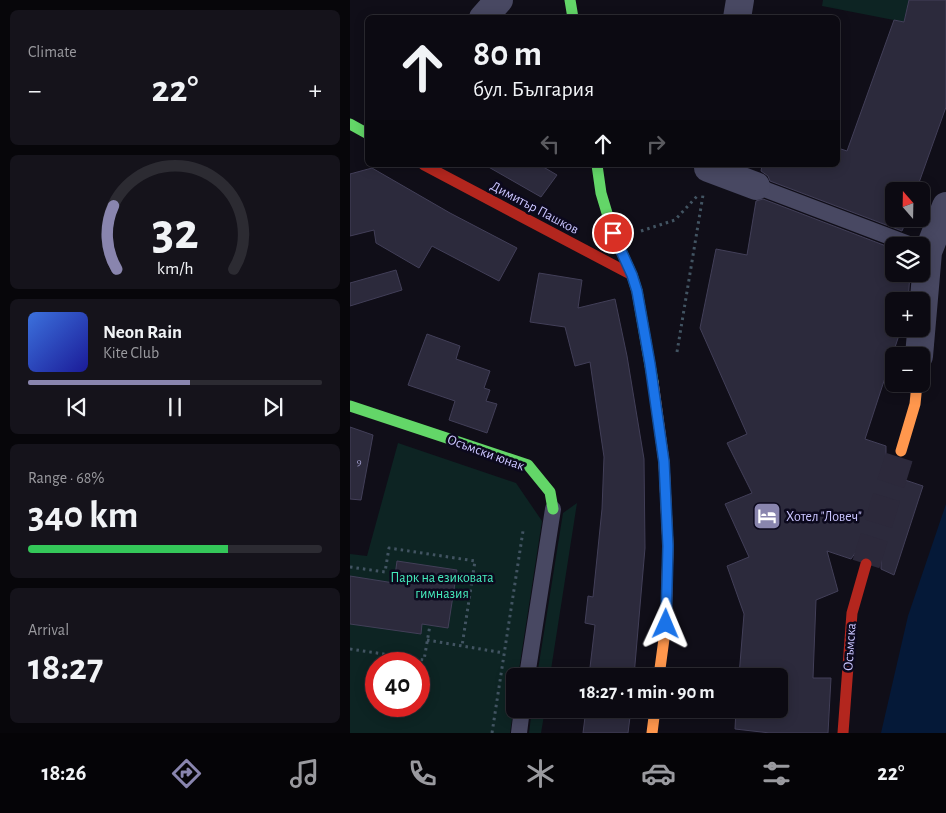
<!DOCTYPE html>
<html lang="en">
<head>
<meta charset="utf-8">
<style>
  :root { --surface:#0c0a12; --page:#15131b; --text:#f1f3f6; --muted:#9a9a9f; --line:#2c2b32; --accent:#8985ae }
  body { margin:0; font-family:"Alegreya Sans",sans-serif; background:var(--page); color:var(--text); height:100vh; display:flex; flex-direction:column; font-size:19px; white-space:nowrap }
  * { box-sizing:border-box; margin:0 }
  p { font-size:16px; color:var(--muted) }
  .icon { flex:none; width:28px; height:28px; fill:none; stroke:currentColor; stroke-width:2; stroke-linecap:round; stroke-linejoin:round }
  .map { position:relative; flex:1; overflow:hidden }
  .sheet { display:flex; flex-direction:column; gap:10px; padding:10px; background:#07060a; width:350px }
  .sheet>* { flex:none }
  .guide { position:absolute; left:15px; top:15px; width:475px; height:152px; border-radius:8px; box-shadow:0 2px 12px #0003,0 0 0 1px var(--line); background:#0c0a12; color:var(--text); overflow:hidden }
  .needle { width:32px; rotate:340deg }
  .buttons { position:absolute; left:535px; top:182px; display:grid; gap:10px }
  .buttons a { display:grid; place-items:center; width:45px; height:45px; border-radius:8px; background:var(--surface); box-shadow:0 2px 12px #0003,0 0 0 1px var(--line); font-size:25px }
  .speed { position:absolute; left:15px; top:652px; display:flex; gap:10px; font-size:25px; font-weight:700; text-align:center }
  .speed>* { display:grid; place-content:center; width:65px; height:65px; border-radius:50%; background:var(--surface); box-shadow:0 2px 12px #0003,0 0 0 1px var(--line); line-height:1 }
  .speed .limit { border:8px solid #d22; background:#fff; color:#111 }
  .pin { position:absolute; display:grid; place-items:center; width:42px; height:42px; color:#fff; margin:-21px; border:2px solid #fff; border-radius:50%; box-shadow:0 1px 5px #0007 }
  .me { position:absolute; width:55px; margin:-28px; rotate:1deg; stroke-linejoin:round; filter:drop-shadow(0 0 4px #0008) }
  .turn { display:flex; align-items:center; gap:18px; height:105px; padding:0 25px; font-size:22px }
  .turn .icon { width:65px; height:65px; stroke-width:2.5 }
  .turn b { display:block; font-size:35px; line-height:42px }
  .lanes { display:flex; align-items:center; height:48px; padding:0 25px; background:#0003; justify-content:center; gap:25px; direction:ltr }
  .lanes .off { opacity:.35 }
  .big { font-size:38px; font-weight:700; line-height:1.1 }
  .sheet .tile { flex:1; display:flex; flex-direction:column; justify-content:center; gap:8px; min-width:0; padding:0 18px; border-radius:8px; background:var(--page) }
  .sheet .dial { align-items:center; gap:0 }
  .dial svg { height:130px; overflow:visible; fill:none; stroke:var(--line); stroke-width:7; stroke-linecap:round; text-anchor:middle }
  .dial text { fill:var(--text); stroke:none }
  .song { display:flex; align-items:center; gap:15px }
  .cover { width:60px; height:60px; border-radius:8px; background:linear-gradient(135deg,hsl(220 70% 55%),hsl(240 70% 35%)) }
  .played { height:5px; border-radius:2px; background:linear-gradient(90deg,var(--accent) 55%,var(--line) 55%) }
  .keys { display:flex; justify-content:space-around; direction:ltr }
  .heat { display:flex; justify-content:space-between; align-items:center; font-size:28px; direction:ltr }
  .charge { height:8px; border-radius:4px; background:linear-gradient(90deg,#34c759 68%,var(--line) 0) }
  .trip { position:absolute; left:156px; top:668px; width:282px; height:50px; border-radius:8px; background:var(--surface); box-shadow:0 2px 12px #0003,0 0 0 1px var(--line); font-weight:700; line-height:50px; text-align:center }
  .tabs { display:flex; height:80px; justify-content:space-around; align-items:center; background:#050407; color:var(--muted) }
  .tabs .icon { width:35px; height:35px }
  .tabs .selected { color:var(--accent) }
  .tabs b { font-size:22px; color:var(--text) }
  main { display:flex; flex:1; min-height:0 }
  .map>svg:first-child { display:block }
  .green { fill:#0d2423; fill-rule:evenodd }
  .water { fill:#051938 }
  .building { fill:#2c2a3c; stroke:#423f58 }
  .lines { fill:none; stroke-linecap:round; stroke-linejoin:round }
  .secondary-tunnel { stroke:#2c293b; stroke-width:28; stroke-dasharray:28 14; stroke-linecap:butt }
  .path { stroke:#425462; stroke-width:3; stroke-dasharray:2.5 4; stroke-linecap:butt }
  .lane { stroke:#484862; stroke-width:16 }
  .street { stroke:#484862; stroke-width:28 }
  .fast { stroke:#63d668; stroke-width:11 }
  .slow { stroke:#ff974d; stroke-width:11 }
  .jam { stroke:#b3261e; stroke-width:11 }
  .route-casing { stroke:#114b97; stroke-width:12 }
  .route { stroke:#1a73e8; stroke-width:9 }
  .labels { text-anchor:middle; stroke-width:5; stroke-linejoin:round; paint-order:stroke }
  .number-label { font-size:11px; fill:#a29ece }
  .street-label { font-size:14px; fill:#cac5ff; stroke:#0c091d }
  .poi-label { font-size:14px; fill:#cac5ff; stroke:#0c091d; text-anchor:start }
  .park-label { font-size:14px; fill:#45ebbc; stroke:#0c091d }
</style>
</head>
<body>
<main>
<section class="sheet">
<div class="tile"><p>Climate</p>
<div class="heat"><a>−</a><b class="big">22°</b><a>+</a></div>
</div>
<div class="tile dial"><svg viewBox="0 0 100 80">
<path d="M14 69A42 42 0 1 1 86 69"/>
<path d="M14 69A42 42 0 0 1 12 30" stroke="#8985ae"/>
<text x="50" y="56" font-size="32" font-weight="700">32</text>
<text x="50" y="72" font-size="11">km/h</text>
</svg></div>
<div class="tile">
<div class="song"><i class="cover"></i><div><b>Neon Rain</b><p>Kite Club</p></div></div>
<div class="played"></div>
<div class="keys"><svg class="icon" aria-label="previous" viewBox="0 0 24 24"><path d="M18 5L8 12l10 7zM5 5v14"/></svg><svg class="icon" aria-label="pause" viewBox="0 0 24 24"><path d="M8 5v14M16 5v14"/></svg><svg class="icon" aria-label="next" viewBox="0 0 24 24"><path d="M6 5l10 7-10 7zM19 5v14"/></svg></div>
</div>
<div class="tile"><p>Range · 68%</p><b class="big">340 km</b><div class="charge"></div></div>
<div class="tile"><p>Arrival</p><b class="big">18:27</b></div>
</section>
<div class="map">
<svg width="596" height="733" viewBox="0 0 596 733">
  <rect width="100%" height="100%" fill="#100e18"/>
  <!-- green -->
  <path class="green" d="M473 0H559L554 22 472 6Z
    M48 443 166 483 192 521 168 676H165V699L160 733H0V554L17 556ZM26 664H69V706H26Z
    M227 503 200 676H187L213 513Z
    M182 709H195L191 733H179Z"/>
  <!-- water -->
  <path class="water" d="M596 504V733H531L558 616Z"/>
  <!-- building -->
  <path class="building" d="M559 0H596V107L566 191H544V219H557L552 231 420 181 418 176 411 171 412 165H488V148L497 151 544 20 554 22Z
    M135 165H190L207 175 191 197Z
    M22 168 100 213 167 248 149 281 82 246 69 268 26 243 24 230 0 236V174Z
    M413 199 544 249V274H560L558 301H544V329H551L515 439 536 446V455L540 462 546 466H554L561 463 555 480 573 486 544 575 531 569V560L527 553 521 549H512L506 552 501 559 477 551 488 591 466 600 463 678H481L478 733H420L385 729 386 709H430V676H389L394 614 377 566 399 557 375 504 402 493 377 443 397 434 350 328 366 249 397 255 406 201Z
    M46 270 52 290 0 306V283Z
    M189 273 232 280 228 308 265 299 277 356 294 459 295 548 284 676H239L245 625 235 623 238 596 243 597 252 509 254 457 240 362 225 366 215 327 180 322Z
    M77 334 110 346 106 359 140 371 134 388 140 390 136 401 147 404 137 433 99 420 105 401 58 385Z
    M0 427 23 435 11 500 0 499Z
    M47 561 107 570 98 628 72 624 71 634 0 624V576L44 583Z
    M236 709H281L278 733H233Z"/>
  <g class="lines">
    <!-- secondary-tunnel -->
    <path class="secondary-tunnel" d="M516 564 551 451"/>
    <!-- path -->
    <path class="path" d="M291 231 325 220 349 194
      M327 352 353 195
      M0 567 35 572 39 548 125 561 112 646
      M77 640 154 653
      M0 649 74 660 80 625
      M142 733 173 531"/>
    <!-- lane -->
    <path class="lane" d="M406 186 564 246
      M177 676 203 509
      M169 733 172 709"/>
    <!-- street -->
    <path class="street" d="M133 18 149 0
      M387 18 390 0
      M358 165V168L406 186
      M569 356 578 252 596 206"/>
    <!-- fast -->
    <path class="fast" d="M220 0 223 18
      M0 124 18 134
      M247 165 251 193 263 233 282 275 287 291 303 382
      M0 406 178 465 200 492 203 509"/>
    <!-- slow -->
    <path class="slow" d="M303 382 314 462 318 546 316 624 309 676
      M551 451 565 404 567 384
      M302 733 305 709"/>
    <!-- jam -->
    <path class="jam" d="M74 165 282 275
      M493 733 502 613 516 564"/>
  </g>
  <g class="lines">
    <defs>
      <path id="route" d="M263 233 282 275 287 291 300 364 314 462 318 546 316 624"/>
    </defs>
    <!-- route casing -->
    <use href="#route" class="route-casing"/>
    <!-- route -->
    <use href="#route" class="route"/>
  </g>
  <!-- icons -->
  <defs>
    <symbol id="hotel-square" viewBox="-11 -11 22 22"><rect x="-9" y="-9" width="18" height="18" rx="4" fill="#8985ae" stroke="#0c091d"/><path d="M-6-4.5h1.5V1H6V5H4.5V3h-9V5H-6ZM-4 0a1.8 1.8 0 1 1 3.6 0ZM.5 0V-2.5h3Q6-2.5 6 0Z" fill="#fff"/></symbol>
  </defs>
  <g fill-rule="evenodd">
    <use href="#hotel-square" x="401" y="500" width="32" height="32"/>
  </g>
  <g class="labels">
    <!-- number labels -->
    <g class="number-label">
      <text x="9" y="465">9</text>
    </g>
    <!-- street labels -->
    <g class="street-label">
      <text transform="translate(185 207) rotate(28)" y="5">Димитър Пашков</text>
      <text transform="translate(136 452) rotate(20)" y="5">Осъмски юнак</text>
      <text transform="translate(499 647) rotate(-86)" y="5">Осъмска</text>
    </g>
    <!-- poi labels -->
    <g class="poi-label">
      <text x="436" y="521">Хотел "Ловеч"</text>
    </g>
    <!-- park labels -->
    <g class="park-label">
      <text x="92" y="582">Парк на езиковата<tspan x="92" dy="16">гимназия</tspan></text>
    </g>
  </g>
</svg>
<div class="buttons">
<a><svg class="needle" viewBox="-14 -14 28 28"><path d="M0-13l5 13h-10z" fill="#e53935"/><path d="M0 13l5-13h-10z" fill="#9a9a9f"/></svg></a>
<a><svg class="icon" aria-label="layers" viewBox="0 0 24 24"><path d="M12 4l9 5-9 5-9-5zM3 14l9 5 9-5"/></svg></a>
<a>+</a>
<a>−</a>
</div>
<div class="speed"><div class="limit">40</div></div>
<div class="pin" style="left:263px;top:233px;background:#d93025"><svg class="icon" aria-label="arrive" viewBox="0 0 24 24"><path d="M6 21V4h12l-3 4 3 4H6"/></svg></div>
<svg class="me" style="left:316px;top:624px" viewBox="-20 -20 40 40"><path d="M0-17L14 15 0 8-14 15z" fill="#1a73e8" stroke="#fff" stroke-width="4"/></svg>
<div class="trip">18:27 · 1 min · 90 m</div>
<div class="guide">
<div class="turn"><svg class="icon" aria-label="ahead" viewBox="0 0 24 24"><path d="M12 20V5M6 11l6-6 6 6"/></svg><div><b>80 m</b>бул. България</div></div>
<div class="lanes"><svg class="icon off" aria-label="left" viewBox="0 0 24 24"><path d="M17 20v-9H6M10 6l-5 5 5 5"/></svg><svg class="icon" aria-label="ahead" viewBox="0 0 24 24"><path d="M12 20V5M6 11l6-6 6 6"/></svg><svg class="icon off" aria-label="right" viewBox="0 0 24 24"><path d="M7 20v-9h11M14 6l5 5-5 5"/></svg></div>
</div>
</div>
</main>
<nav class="tabs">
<b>18:26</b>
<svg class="icon selected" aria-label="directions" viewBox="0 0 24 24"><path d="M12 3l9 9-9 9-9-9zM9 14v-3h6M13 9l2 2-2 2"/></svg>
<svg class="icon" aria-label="music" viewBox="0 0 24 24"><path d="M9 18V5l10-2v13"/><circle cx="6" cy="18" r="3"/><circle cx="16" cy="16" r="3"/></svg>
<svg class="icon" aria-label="phone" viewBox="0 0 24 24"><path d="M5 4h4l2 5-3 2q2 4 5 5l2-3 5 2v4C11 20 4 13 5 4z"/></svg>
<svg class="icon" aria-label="climate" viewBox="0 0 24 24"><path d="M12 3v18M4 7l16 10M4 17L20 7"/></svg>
<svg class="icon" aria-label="car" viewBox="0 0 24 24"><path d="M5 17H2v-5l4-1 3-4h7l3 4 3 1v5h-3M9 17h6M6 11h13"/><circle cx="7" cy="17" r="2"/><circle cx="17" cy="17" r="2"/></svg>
<svg class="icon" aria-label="filters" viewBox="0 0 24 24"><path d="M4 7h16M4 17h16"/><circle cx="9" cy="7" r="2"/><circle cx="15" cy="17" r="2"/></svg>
<b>22°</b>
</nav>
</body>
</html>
